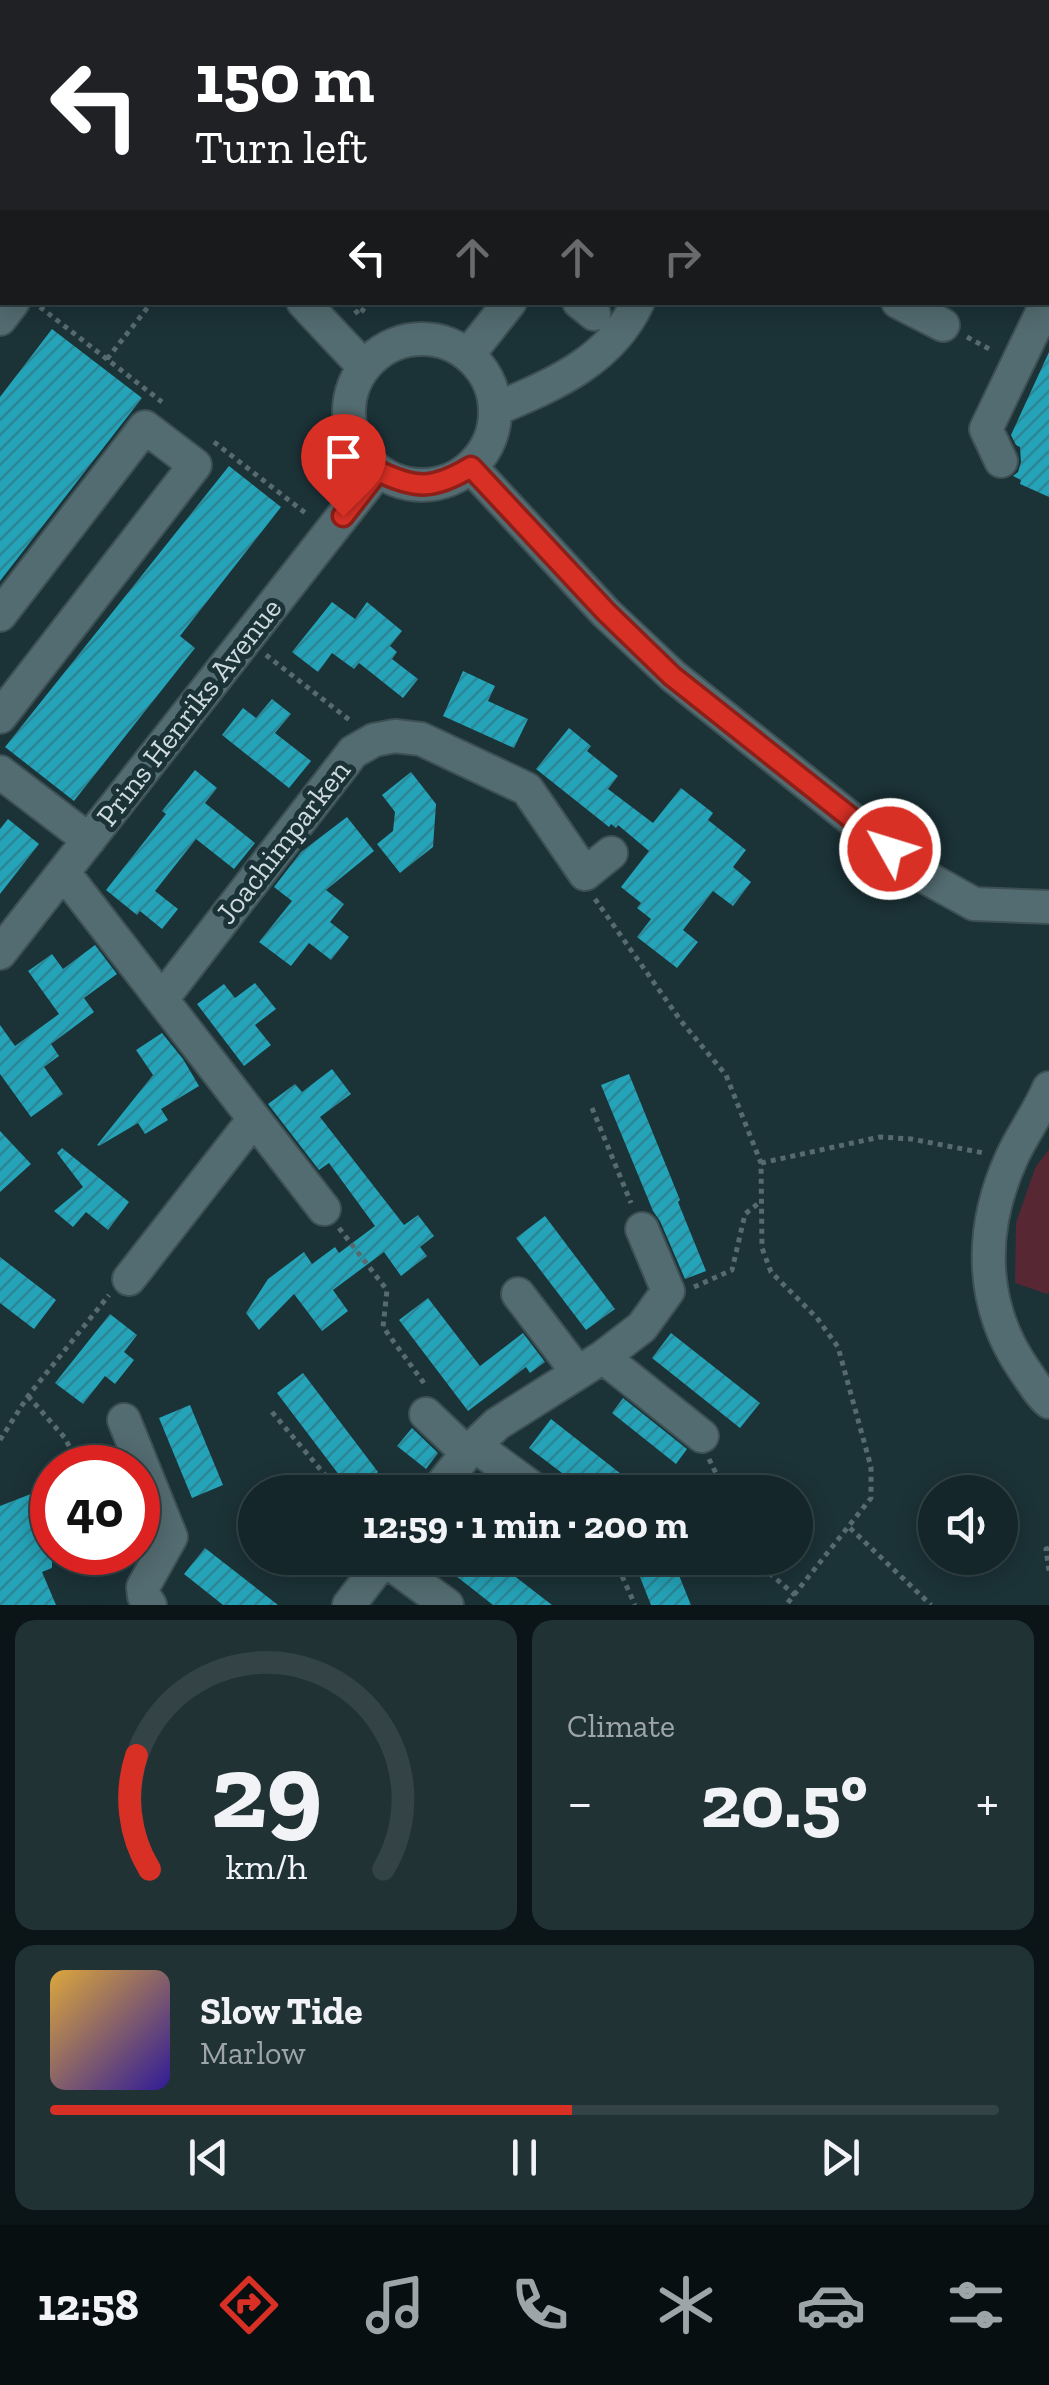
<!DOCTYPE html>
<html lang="en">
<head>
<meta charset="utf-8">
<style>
  :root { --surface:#142629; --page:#213235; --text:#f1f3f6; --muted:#9da5a8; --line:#334346; --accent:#d93025 }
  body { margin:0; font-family:"Zilla Slab",serif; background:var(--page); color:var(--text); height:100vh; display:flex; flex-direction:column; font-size:38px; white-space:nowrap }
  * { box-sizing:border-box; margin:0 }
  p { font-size:32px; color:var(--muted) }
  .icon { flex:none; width:55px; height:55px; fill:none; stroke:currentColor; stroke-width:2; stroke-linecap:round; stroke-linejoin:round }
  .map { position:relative; height:1605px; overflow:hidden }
  .side { display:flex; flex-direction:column; gap:15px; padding:15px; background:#0b1517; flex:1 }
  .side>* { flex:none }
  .banner { position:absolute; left:0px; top:0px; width:1050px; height:305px; box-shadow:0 5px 25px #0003,0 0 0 2px var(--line); background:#202124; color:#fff; overflow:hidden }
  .controls { position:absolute; left:918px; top:1475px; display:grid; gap:20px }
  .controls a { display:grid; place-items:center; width:100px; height:100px; border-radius:50%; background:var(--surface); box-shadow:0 5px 25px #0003,0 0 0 2px var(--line); font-size:50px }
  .speed { position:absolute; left:30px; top:1445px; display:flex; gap:20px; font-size:50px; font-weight:700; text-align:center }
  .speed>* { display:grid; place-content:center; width:130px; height:130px; border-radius:50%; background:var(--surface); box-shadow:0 5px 25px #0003,0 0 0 2px var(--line); line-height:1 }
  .speed .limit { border:15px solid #d22; background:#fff; color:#111 }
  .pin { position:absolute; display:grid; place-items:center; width:85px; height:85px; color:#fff; margin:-102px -42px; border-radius:50% 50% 50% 0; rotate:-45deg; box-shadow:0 0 10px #0007 }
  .pin .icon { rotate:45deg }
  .me { position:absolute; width:110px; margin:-55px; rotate:309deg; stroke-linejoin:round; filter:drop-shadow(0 0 8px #0008) }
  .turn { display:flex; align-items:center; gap:35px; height:210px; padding:0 30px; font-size:45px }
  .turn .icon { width:130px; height:130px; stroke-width:2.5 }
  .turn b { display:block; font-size:70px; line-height:85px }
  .lanes { display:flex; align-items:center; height:95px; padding:0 30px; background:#0003; justify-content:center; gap:50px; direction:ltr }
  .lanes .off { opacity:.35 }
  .big { font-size:75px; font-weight:700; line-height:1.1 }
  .side .card { flex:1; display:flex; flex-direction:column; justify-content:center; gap:15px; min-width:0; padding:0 35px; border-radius:20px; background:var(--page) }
  .side .dial { align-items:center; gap:0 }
  .dial svg { height:260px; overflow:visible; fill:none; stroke:var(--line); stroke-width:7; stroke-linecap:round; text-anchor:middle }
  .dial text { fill:var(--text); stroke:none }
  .song { display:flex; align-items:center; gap:30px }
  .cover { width:120px; height:120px; border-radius:15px; background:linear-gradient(135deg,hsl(40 70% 55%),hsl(250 70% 35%)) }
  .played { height:10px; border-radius:5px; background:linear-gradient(90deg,var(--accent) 55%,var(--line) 55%) }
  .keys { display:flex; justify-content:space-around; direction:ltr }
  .heat { display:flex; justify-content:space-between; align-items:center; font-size:55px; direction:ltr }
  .side .tiles { flex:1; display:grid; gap:15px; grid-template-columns:1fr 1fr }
  .card:last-child { grid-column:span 2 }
  .trip { position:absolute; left:238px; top:1475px; width:575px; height:100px; border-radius:50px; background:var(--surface); box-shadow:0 5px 25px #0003,0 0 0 2px var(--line); font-weight:700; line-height:100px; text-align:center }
  .dock { display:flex; height:160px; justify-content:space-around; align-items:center; background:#080f10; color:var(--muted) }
  .dock .icon { width:70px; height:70px }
  .dock .current { color:var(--accent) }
  .dock b { font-size:45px; color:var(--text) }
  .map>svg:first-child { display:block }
  .grass { fill:#572833 }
  .building { fill:url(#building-hatch) }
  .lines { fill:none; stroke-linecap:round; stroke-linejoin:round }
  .minor-casing { stroke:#3d5054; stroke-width:36 }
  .path { stroke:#576a6f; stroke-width:5; stroke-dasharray:5 5; stroke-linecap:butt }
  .minor { stroke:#536c71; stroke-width:32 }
  .route-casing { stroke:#8d1f18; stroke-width:25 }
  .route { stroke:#d93025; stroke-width:18 }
  .labels { text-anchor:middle; stroke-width:10; stroke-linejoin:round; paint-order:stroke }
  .street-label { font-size:30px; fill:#cedbde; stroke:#1b3237 }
</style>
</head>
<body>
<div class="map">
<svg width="1049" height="1605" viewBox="0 0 1049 1605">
  <defs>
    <pattern id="building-hatch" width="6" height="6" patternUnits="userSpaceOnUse" patternTransform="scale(2.5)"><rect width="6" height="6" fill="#25a3b8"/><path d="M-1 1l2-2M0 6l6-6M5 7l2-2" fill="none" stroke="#2c8695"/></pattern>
  </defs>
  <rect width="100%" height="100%" fill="#1b3237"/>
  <!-- grass -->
  <path class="grass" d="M1049 1149V1291L1047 1294 1015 1283 1016 1223 1035 1168Z"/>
  <!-- building -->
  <path class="building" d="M52 329 142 398 0 581V397Z
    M1049 352V497L1020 484 1021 480 1013 476 1018 472 1021 462 1020 447 1016 445 1011 435Z
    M229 466 281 507 180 636 195 648 74 801 5 747Z
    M332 602 355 619 367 602 402 631 390 646 397 652 392 659 418 679 403 698 359 663 354 669 332 653 318 672 292 652Z
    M463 671 495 686 488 701 528 719 514 748 443 716Z
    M272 699 291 714 275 733 311 761 289 788 222 735 243 708 256 718Z
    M569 728 591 746 587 751 618 776 608 789 653 823 681 788 713 813 708 820 746 850 733 867 751 882 733 906 713 891 683 930 698 942 677 968 637 937 651 919 637 908 641 903 621 887 649 851 618 825 616 828 611 824 609 827 536 769Z
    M195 770 217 788 205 803 255 843 234 869 196 839 155 891 178 909 162 929 140 911 137 915 106 890 166 814 162 811Z
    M411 772 436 804 433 847 400 873 377 844 393 831 395 812 382 795Z
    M347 817 374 851 326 890 344 904 330 922 349 937 331 960 309 943 291 966 259 942 292 901 274 887 301 852Z
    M8 819 39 844 0 894V829Z
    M95 945 117 974 84 998 94 1012 51 1044 59 1056 44 1067 63 1094 31 1117 0 1074V1025L15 1046 59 1014 28 971 52 954 63 969Z
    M255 983 276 1009 255 1025 271 1045 244 1066 197 1004 224 984 235 998Z
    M162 1033 183 1059 199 1086 161 1109 168 1120 145 1134 138 1123 99 1146 97 1145 153 1075 136 1050Z
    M332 1069 351 1094 320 1117 404 1225 418 1215 434 1236 420 1247 427 1256 401 1276 384 1252 333 1290 348 1311 322 1331 294 1294 259 1330 246 1313 268 1279 304 1252 312 1264 335 1247 339 1253 375 1226 329 1163 319 1170 268 1104 295 1084 302 1092Z
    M629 1074 680 1200 678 1202 706 1271 685 1279 660 1221 653 1211 601 1085Z
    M0 1131 31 1164 0 1192Z
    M62 1148 129 1202 108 1230 86 1212 73 1227 54 1211 83 1187 57 1153Z
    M545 1216 615 1309 586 1330 516 1238Z
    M0 1257 56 1300 34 1329 0 1303Z
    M428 1298 480 1366 523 1333 545 1362 530 1373 526 1367 468 1411 399 1320Z
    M110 1314 137 1335 124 1352 134 1360 115 1384 105 1376 83 1404 55 1383Z
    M671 1333 760 1403 740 1428 652 1358Z
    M303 1373 378 1472 352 1492 277 1393Z
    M623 1398 687 1449 676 1464 612 1413Z
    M190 1405 223 1485 192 1498 159 1418Z
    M551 1419 644 1492H587L529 1448Z
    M412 1428 438 1453 426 1469 397 1446Z
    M36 1492 52 1533V1568L42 1572 56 1605H0V1506Z
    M205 1548 278 1605H223L184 1574Z
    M433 1558H491L552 1605H493Z
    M660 1558H672L691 1605H651L636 1567Z"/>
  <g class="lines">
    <defs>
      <path id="minor" d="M47 0 50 2
        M534 0 537 2
        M357 2 358 0
        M745 2 747 0
        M872 2 874 0
        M932 2 933 0
        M0 21 2 23
        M1048 40 1049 35
        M0 62 2 64
        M303 302 364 367
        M579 302 594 314
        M898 302 943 325
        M0 319 13 302
        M349 412a73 73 0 1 1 146 0a73 73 0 1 1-146 0Z
        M468 355 510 302
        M496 409C552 385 610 362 638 302
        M1001 461 986 429 1047 302
        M471 467 606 613 673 676 920 874 974 904 1049 907
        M0 615 145 427 195 465 0 717
        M0 772 89 840
        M64 873 324 1209
        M0 953 378 471
        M162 999 353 752 374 740 395 736 421 739 527 789 585 874 611 853
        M1049 1088C1039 1112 1023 1133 1012 1157 979 1229 979 1305 1025 1371 1033 1382 1039 1394 1049 1402
        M129 1279 254 1119
        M518 1294 578 1373
        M603 1357 702 1436
        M426 1414 467 1453
        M124 1420 171 1537 143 1587 144 1596 150 1605
        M474 1445 538 1492
        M436 1492 467 1453 497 1424 603 1357 642 1327 668 1291 642 1229
        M384 1559 447 1605
        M349 1605 385 1558"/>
    </defs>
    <!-- minor casing -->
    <use href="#minor" class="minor-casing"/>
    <!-- path -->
    <path class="path" d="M349 302 359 315 369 302
      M40 307 162 402
      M967 337 993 351
      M107 359 152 302
      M214 442 308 515
      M266 655 352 722
      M595 899 681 1021 726 1075 761 1163 762 1248 771 1272 817 1318 838 1347 871 1467V1498L786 1605
      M592 1108 631 1203
      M761 1163 880 1137 911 1139 984 1153
      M339 1228 387 1290 383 1327 426 1386
      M694 1287 732 1270 745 1214 760 1202
      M28 1396 65 1438 80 1468
      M272 1412 331 1482 323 1492
      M0 1440 28 1396 109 1295
      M709 1459 725 1492
      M850 1528 931 1605
      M1049 1548 1046 1549 1049 1571
      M614 1558 635 1605
      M756 1558 760 1565 795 1595"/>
    <!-- minor -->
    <use href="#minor" class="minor"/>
  </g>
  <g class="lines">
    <defs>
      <path id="route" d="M343 516 378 471C417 490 434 489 471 467L606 612 672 676 890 849"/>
    </defs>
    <!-- route casing -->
    <use href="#route" class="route-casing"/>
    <!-- route -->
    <use href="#route" class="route"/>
  </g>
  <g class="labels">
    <!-- street labels -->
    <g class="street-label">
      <text transform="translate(189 712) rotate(-52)" y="10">Prins Henriks Avenue</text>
      <text transform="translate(283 842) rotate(-52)" y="10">Joachimparken</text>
    </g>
  </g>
</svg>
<div class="controls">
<a><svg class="icon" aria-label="sound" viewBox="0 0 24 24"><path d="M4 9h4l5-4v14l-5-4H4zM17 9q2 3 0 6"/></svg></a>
</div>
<div class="speed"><div class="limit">40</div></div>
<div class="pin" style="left:343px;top:516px;background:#d93025"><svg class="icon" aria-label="arrive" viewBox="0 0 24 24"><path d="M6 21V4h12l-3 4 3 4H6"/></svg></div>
<svg class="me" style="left:890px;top:849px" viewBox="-20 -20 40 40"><circle r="17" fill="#d93025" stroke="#fff" stroke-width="3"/><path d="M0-11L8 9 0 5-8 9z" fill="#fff"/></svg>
<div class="trip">12:59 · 1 min · 200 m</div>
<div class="banner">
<div class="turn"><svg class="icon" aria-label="left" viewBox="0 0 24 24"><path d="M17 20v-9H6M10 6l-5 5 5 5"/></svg><div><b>150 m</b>Turn left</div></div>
<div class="lanes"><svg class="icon" aria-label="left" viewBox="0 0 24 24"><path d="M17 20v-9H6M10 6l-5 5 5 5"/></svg><svg class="icon off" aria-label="ahead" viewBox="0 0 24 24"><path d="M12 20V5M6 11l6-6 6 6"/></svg><svg class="icon off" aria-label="ahead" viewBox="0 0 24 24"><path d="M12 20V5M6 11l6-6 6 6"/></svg><svg class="icon off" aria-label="right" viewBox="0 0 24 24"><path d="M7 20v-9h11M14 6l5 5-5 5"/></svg></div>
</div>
</div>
<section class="side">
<div class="tiles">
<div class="card dial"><svg viewBox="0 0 100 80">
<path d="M14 69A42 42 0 1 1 86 69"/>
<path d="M14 69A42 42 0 0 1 10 34" stroke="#d93025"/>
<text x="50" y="56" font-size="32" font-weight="700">29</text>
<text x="50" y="72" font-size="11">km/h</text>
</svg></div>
<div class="card"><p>Climate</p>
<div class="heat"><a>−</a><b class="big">20.5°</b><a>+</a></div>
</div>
<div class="card">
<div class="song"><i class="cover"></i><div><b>Slow Tide</b><p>Marlow</p></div></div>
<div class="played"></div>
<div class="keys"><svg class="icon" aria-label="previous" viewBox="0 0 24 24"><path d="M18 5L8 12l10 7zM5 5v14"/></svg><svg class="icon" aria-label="pause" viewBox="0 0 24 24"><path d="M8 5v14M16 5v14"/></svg><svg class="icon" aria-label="next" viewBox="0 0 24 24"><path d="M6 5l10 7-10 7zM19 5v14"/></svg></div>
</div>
</div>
</section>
<nav class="dock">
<b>12:58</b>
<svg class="icon current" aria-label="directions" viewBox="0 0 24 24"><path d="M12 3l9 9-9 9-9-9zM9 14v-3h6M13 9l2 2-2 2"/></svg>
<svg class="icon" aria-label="music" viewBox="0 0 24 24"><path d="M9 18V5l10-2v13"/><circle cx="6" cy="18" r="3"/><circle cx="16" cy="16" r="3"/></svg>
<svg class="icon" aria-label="phone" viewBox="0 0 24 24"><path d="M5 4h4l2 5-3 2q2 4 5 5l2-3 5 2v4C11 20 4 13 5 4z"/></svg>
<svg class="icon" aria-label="climate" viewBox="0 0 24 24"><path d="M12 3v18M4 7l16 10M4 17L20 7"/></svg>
<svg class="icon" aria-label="car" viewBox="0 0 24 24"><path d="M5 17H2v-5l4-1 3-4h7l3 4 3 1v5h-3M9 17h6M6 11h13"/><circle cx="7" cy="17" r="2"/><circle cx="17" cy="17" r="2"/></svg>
<svg class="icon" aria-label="filters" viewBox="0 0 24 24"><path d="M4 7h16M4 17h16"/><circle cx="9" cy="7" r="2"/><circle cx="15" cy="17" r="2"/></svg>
</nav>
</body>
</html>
